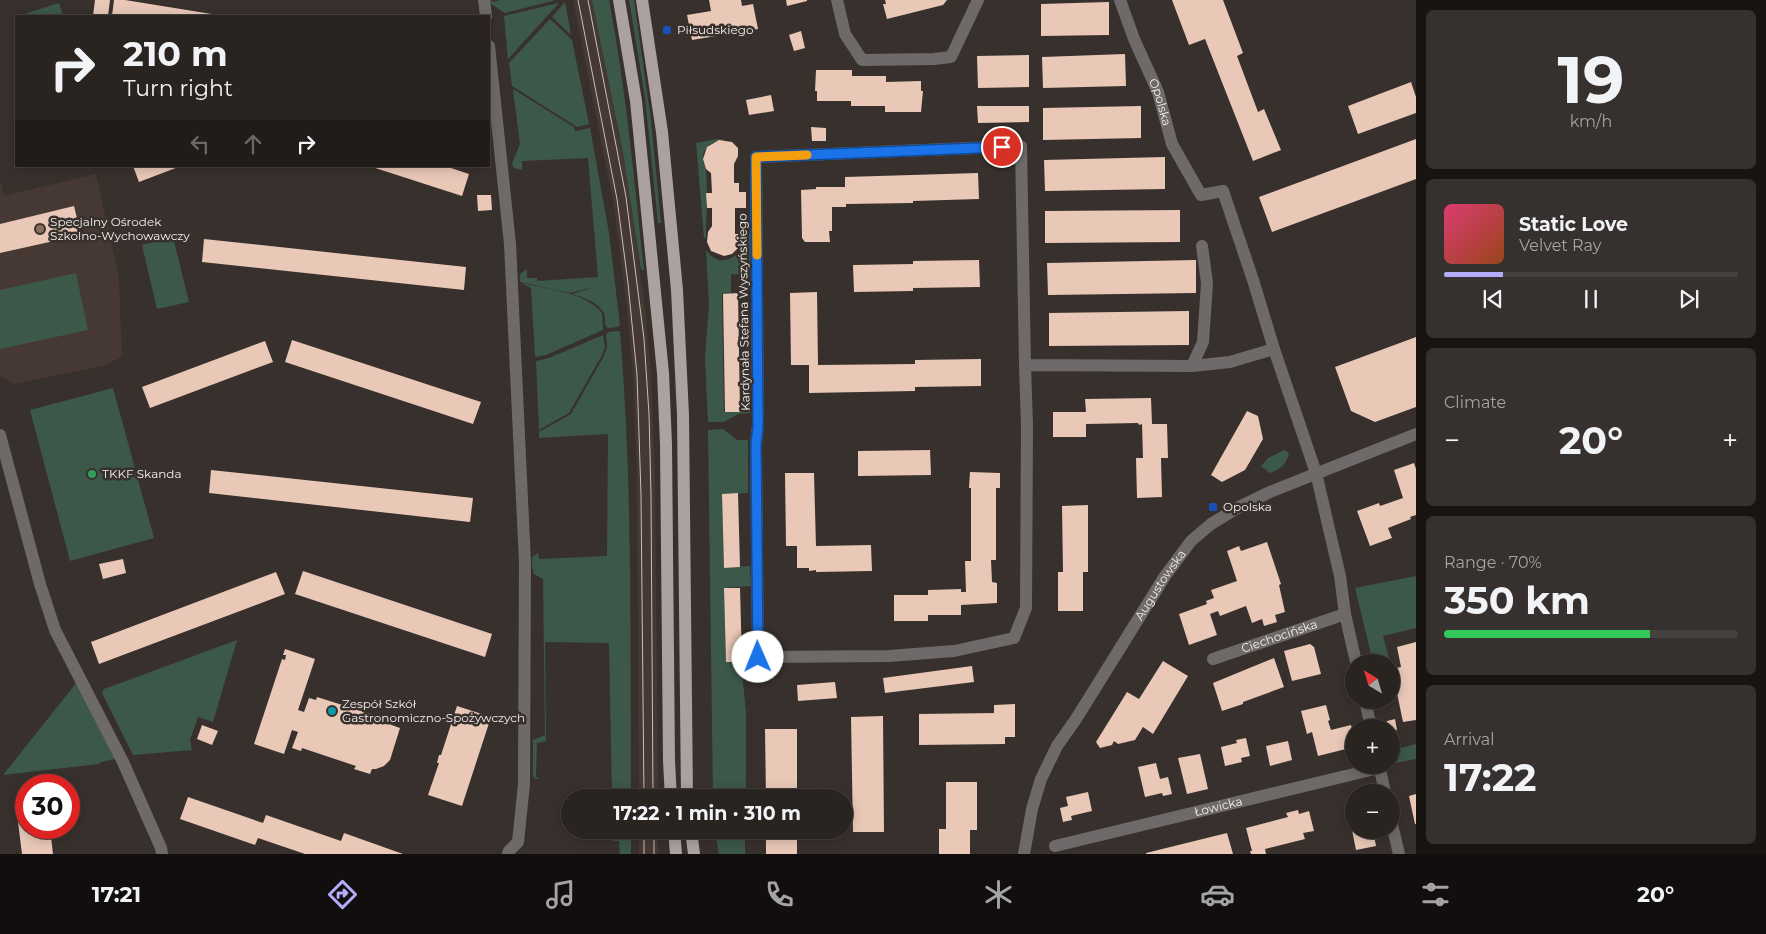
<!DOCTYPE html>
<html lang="en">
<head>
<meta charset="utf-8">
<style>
  :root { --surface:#2a2421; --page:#36302e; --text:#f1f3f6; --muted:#a5a4a5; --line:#46413f; --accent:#b4acf9 }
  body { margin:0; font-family:Montserrat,sans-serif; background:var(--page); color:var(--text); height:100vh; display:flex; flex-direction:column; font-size:19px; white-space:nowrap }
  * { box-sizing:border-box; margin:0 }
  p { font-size:16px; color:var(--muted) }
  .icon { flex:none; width:28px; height:28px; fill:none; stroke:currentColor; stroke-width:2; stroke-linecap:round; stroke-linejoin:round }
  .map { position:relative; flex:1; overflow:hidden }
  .panel { display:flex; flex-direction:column; gap:10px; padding:10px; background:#171412; width:350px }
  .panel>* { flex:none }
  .top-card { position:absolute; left:15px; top:15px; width:475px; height:152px; border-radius:0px; box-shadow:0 2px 12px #0003,0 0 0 1px var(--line); background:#2a2421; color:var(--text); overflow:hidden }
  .needle { width:32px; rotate:322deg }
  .tools { position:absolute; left:1345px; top:654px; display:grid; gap:10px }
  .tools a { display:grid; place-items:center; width:55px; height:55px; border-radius:50%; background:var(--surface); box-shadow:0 2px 12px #0003,0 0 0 1px var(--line); font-size:25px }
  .speed { position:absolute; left:15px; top:774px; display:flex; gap:10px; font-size:25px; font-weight:700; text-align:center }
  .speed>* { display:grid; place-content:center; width:65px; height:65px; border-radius:50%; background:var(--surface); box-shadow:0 2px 12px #0003,0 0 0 1px var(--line); line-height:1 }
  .speed .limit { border:8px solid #d22; background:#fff; color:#111 }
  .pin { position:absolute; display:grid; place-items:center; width:42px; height:42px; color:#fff; margin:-21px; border:2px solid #fff; border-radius:50%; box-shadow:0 1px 5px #0007 }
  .me { position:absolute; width:55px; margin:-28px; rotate:359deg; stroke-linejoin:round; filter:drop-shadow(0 0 4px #0008) }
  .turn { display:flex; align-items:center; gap:18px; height:105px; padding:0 25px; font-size:22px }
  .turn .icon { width:65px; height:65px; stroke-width:2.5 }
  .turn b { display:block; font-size:35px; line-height:42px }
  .lanes { display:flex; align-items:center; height:48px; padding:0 25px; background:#0003; justify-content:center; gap:25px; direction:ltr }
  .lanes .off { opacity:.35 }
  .big { font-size:38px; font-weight:700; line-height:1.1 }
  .panel .widget { flex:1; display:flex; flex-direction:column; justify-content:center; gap:8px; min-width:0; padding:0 18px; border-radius:8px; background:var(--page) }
  .panel .dial { align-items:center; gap:0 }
  .dial b { font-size:65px; line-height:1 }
  .song { display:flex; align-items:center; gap:15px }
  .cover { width:60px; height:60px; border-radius:8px; background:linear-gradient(135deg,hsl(340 70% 55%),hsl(20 70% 35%)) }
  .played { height:5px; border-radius:2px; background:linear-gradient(90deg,var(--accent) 20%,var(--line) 20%) }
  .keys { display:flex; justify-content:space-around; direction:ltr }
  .heat { display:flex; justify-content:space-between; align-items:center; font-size:28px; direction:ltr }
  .charge { height:8px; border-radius:4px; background:linear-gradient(90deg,#34c759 70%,var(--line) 0) }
  .trip { position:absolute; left:561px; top:789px; width:292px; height:50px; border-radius:25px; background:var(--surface); box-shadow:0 2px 12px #0003,0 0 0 1px var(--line); font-weight:700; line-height:50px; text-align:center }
  .menu { display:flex; height:80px; justify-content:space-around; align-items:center; background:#110e0d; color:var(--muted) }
  .menu .icon { width:35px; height:35px }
  .menu .on { color:var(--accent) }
  .menu b { font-size:22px; color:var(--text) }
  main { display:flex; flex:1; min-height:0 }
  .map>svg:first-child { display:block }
  .built { fill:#463832 }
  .green { fill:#3c5849 }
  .building { fill:#e9c8b8 }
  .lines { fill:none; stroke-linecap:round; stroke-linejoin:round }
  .minor { stroke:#6e6a69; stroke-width:12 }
  .major { stroke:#aba1a0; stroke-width:12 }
  .tram { stroke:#c7c1be; stroke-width:1 }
  .route-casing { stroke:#114b97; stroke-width:12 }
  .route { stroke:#1a73e8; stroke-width:9 }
  .slow { stroke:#f59e0b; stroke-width:9 }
  .transit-dot { fill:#1a4fb4; stroke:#38302c; stroke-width:2 }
  .education-dot { fill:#8d6e63; stroke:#38302c; stroke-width:2 }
  .leisure-dot { fill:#2e9e5b; stroke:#38302c; stroke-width:2 }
  .culture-dot { fill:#0f9aa8; stroke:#38302c; stroke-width:2 }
  .labels { text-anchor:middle; stroke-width:5; stroke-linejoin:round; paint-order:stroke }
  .poi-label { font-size:12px; fill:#f4efec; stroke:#38302c; text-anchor:start }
  .street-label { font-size:12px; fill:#f4efec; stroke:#38302c }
</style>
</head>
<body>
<main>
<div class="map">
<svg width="1416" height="854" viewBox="0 0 1416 854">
  <rect width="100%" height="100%" fill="#38302c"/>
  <!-- built -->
  <path class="built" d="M573 0H592L627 176 645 308 651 374 655 470 658 797H639L637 471 633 375 627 309 614 206Z
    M96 174 119 278 122 357 103 366 14 384 0 376V179L4 196Z
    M639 830H658V854H639Z"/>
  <!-- green -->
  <path class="green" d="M490 0 493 2 500 0H556L505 13 490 3Z
    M592 0H609C626 89 634 179 644 270H641L623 153Z
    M629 0H634L651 120 661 223H658L645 98Z
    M565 2 571 35 552 17Z
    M59 3 63 16H28L27 13Z
    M559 3 508 59 504 16Z
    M550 19 572 40 589 124 577 127 512 86 509 63Z
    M513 89 574 127 575 131 590 128 609 233 620 325 618 327 608 328 605 325C605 322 605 316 604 313 598 302 583 297 572 294L598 286 570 293 520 282V274L527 269V278H537V281L598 277 588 158 522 161V170L514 168 512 164 513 161 520 144Z
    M717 139 726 140C717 140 708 143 704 152 701 159 705 164 706 171 708 193 706 216 706 238H704L696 143Z
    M746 233H750V275L731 274V294H722L724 412H751L750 413 738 414 724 422H708L705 358 709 305 706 250C721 272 745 255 746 233Z
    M173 237 189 302 157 309 142 245Z
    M76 273 88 330 0 349V290Z
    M521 283C546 289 586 292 602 313L603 330 546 355 535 357 531 288Z
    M619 331 620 332C633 487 630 643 631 798L612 797 609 643 545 642 546 741 537 743 536 777 540 779H535L533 776V740L545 735 543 579 534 574 532 567V557L538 553 539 559 607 556 608 434 539 438V432L571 414 604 356 607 347 606 335 608 332Z
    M603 335 605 347 602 355 569 413 539 430 536 361 549 358Z
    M113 388 154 538 70 561 30 410Z
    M723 429 737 440H748V493L722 494 724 568 750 566 751 586 724 588 726 662H741L742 660H749L753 664 752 669 742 671 746 713V797H713L708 430Z
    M1284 450 1289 453C1286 465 1281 469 1270 473L1261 466 1268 458Z
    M1416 576V628L1383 636 1390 662H1373L1355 588Z
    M237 640 213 722 198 717 190 740 192 750 133 755 102 693 104 689Z
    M77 682 115 759 101 762 99 764 3 775Z
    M1416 744V759L1396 763 1393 750Z
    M613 830H631V854H620L619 841H613Z
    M715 830H745V854H719Z"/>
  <!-- building -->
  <path class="building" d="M95 0H110L108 16H93Z
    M114 0H125L224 16H112Z
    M709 0H741L742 6 753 4 758 29 692 40 687 15 711 11Z
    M786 0H807V1L787 6Z
    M885 0H947L943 5 887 19 883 4H886Z
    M1172 0H1223L1243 53 1237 56 1258 112 1264 109 1281 150 1253 161 1205 39 1189 45Z
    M1109 2V35L1041 36V4Z
    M801 31 805 48 794 51 789 35Z
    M1125 54 1126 86 1043 88 1042 57Z
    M1029 55V87L978 88 977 56Z
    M816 70H852V76H886V82L921 81V91H923L921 112H885V106H851V101H817V91H815Z
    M1411 82 1416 97V113L1358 134 1348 106Z
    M771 95 774 111 749 115 746 100Z
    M977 106H1029V122L978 123Z
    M1141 106V138L1043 140V108Z
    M811 127 826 128V141H812Z
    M1416 139V179L1272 232 1259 197Z
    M719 140 732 142 738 148V156L734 164V183H739V192H746V208H735V234H740L739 247 732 254 724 256 711 251 707 242 708 232 712 226V208H707L706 193H712L711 173 706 169 703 159 707 147Z
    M1165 157V189L1045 191 1044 160Z
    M133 166H181L139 182Z
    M369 166H445L469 174 462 196Z
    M978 173 979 199 913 201V203L846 204V207H832V231H829L830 242H805L802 238 801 190 816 189V187H845V177Z
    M477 195H491L492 210 478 211Z
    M74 206 81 235 0 253V224Z
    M1180 210V242L1045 243V211Z
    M204 239 466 267 464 290 202 262Z
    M979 260 980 287 913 288V291L854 292 853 265 913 264V261Z
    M1196 260V293L1048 295 1047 263Z
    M817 292 818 365 915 364V360L981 359V386L915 387V391L809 393V365H791L790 293Z
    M738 293 740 412H725L723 294Z
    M1189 311V345L1049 346V313Z
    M1416 337V407L1375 422 1351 411 1335 367Z
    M292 340 481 402 473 424 285 362Z
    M265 341 273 362 150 408 142 387Z
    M1151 398 1152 424H1167L1168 458H1161L1162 497 1137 498 1136 458H1143L1142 424 1139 425 1138 423 1086 424V437H1053V412H1086L1085 399Z
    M1247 411 1258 416 1263 439 1245 470 1222 482 1211 475Z
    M930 450 931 475 858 476V451Z
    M1414 463 1416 469V515L1410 517 1411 519 1388 528 1392 538 1370 546 1357 511 1379 503 1380 506 1403 498 1394 470Z
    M211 470 473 498 470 522 209 493Z
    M970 472 1000 473V488H996V560H991L992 582 997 583V603L961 605V615H928V621H894V595H928V590L961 589V592H966L965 561H971V488H969Z
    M785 473H814L816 546 871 545 872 571 816 572V570L809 571V568H797V546H786Z
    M738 493 740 567 724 568 722 494Z
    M1088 505V572H1083V611H1058V572H1063L1062 506Z
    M1267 542 1281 584 1279 585 1285 612 1275 615 1277 622 1264 626 1262 619 1252 623 1246 606 1220 616 1218 611 1210 614 1217 635 1189 645 1179 614 1207 604 1206 601 1214 598 1211 590 1237 581 1227 551 1239 546 1241 551Z
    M123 559 126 573 103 579 99 564Z
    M303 571 492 634 485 657 295 594Z
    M276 572 285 594 99 664 91 642Z
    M724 588H740L742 662H726Z
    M1416 642V720L1403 722 1392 669 1401 667 1397 647Z
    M1310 644 1314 647 1321 674 1292 681 1284 651Z
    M285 649 315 659 298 710 304 712 309 698 316 700 317 697 387 719 386 723 400 728 390 760 384 766 376 769H372L370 774 354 769 356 766 302 748 301 751 292 748 298 732 292 730 284 754 254 744 282 659 285 660 286 655H283Z
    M1274 658 1284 687 1243 702V704L1222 711 1213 683Z
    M1163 661 1188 676 1153 734 1143 727 1135 740 1118 744 1114 741 1112 745 1100 748 1096 742 1127 692 1139 699Z
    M972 666 974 682 885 693 883 678Z
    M835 682 837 698 798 701 797 685Z
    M1015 704V737H1005V744L919 745V714L994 713V705Z
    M1326 705 1330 720 1328 721 1331 730 1351 725 1354 735V747L1318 756 1312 732 1307 734 1301 711Z
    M457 706 491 717 462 806 428 795 439 763H437L439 755H441Z
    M883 716 884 832H853L851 717Z
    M1395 719 1397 730 1391 732V728H1388L1387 721Z
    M202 725 218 731 212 745 197 739Z
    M765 729H797V798H766Z
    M1246 738 1250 756 1241 758 1242 762 1225 766 1221 747 1237 743 1236 740Z
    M1288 741 1292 760 1270 766 1266 746Z
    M1200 754 1208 789 1187 794 1178 758Z
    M1156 763 1160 779 1168 777 1172 794 1163 796 1162 793 1145 797 1138 767Z
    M946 782H977V830H970V854H939V829H946Z
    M1088 792 1092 811 1071 816 1072 820 1063 822 1060 808 1068 806 1066 797Z
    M1416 794V824H1415L1409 796Z
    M188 797 263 823 266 815 341 841 344 833 403 854H305L258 838 255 845 180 819Z
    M26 805V828H50L53 854H22L16 806Z
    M1354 809V830H1373L1376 846 1356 850 1348 810Z
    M1298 810 1299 814 1309 811 1314 831 1303 833 1305 839 1265 849 1266 854H1251L1250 851H1252L1246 828 1288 817 1286 813Z
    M766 830H797V854H766Z
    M1227 833 1233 854H1146V853Z"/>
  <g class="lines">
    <!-- minor -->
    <g class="minor">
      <path d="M484 0 486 16"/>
      <path d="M837 0 845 34 862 60 934 59 951 57 978 0"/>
      <path id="s1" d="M1120 0 1134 39 1158 92 1172 144 1201 195 1223 191 1253 280 1274 349 1316 473 1340 576 1345 614 1356 662"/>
      <path d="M489 46 510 244 525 563 524 784 518 842 509 851 508 854"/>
      <path d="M1025 365 1021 146 756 157 758 425 756 445 758 657 889 656 954 651 1014 638 1026 608 1027 424 1025 365 1192 366 1230 362 1274 349"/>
      <path d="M1192 366 1203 342 1207 283 1202 246"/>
      <path d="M0 435 40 584 55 630 123 762 161 848 162 854"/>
      <path id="s2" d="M1213 659 1345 614"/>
      <path d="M1365 700 1371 728"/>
      <path d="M1379 765 1385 792"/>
      <path d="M1391 820 1399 854"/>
      <path id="s3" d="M1055 846 1379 768"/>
      <path id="s4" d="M1024 854 1032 809 1041 779 1057 746 1076 719 1165 576 1191 541 1211 524 1239 507 1270 492 1416 434"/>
    </g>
    <!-- major -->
    <path class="major" d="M619 0 636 101 663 373 666 444 669 761 671 798
      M642 0 662 132 677 290 683 415 687 798
      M674 830 676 854
      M691 830 694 854"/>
    <!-- tram -->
    <path class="tram" d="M578 0 617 199 628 283 637 375 641 494 644 798
      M588 0 626 197 644 339 649 414 651 495 653 798
      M644 830V854
      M654 830V854"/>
  </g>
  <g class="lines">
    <defs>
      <path id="route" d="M758 657 756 444 758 426 756 157 1002 147"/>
    </defs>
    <!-- route casing -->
    <use href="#route" class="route-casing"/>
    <!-- route -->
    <use href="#route" class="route"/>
    <!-- slow -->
    <path class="slow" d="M757 255 756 157 807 155"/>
  </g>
  <!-- markers -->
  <g class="transit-dot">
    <rect x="662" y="25" width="10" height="10" rx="2.5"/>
    <rect x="1208" y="502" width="10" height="10" rx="2.5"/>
  </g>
  <circle class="education-dot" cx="40" cy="229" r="5"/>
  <circle class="leisure-dot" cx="92" cy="474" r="5"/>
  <circle class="culture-dot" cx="332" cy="711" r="5"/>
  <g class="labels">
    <!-- poi labels -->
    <g class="poi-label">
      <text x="677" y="34">Piłsudskiego</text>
      <text x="50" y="226">Specjalny Ośrodek<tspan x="50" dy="14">Szkolno-Wychowawczy</tspan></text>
      <text x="102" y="478">TKKF Skanda</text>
      <text x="1223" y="511">Opolska</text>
      <text x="342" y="708">Zespół Szkół<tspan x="342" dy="14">Gastronomiczno-Spożywczych</tspan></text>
    </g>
    <!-- street labels -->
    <g class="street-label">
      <text dy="4" stroke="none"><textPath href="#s1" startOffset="110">Opolska</textPath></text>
      <text transform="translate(744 312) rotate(-91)" y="4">Kardynała Stefana Wyszyńskiego</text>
      <text dy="4" stroke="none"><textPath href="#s4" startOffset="305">Augustowska</textPath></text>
      <text dy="4" stroke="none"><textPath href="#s2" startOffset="70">Ciechocińska</textPath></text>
      <text dy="4" stroke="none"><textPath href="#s3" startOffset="168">Łowicka</textPath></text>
    </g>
  </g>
</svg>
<div class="tools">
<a><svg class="needle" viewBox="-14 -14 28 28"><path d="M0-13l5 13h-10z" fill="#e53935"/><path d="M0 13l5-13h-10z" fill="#a5a4a5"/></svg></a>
<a>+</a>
<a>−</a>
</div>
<div class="speed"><div class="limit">30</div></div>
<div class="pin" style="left:1002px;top:147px;background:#d93025"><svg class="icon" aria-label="arrive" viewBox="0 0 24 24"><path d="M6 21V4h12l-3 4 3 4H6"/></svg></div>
<svg class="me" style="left:758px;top:657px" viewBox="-20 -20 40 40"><circle r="19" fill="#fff"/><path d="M0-13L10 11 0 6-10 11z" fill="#1a73e8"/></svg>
<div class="trip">17:22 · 1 min · 310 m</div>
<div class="top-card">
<div class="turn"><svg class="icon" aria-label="right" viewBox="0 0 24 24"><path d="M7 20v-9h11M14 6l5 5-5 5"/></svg><div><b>210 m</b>Turn right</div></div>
<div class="lanes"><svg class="icon off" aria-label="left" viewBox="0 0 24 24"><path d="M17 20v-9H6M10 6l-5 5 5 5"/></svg><svg class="icon off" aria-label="ahead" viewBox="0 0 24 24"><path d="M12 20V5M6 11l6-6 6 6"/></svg><svg class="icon" aria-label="right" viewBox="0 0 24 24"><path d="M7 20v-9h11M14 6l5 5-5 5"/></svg></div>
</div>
</div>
<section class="panel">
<div class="widget dial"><b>19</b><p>km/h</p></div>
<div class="widget">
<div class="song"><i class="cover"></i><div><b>Static Love</b><p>Velvet Ray</p></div></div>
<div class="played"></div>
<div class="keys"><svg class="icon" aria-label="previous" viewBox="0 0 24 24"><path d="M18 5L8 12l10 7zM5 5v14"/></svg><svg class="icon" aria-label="pause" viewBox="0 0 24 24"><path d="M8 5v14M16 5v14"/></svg><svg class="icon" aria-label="next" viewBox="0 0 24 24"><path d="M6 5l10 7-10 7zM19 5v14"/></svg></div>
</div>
<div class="widget"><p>Climate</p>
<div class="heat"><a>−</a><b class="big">20°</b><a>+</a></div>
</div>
<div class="widget"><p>Range · 70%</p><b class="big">350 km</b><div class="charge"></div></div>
<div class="widget"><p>Arrival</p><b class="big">17:22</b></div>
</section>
</main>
<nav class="menu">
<b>17:21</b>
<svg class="icon on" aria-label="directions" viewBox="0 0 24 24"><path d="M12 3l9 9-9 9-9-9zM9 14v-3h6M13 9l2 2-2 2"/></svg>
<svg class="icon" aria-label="music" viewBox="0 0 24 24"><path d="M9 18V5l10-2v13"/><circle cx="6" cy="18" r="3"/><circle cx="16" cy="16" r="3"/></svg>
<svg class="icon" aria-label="phone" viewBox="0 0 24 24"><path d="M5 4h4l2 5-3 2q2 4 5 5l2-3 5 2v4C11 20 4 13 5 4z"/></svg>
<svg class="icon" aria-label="climate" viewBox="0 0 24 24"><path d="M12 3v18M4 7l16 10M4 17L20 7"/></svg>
<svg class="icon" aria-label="car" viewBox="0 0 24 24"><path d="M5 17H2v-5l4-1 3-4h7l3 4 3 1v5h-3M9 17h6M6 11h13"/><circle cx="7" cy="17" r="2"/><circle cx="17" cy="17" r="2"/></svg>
<svg class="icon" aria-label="filters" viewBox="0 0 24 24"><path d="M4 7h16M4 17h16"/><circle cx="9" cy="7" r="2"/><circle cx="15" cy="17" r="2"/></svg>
<b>20°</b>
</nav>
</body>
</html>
